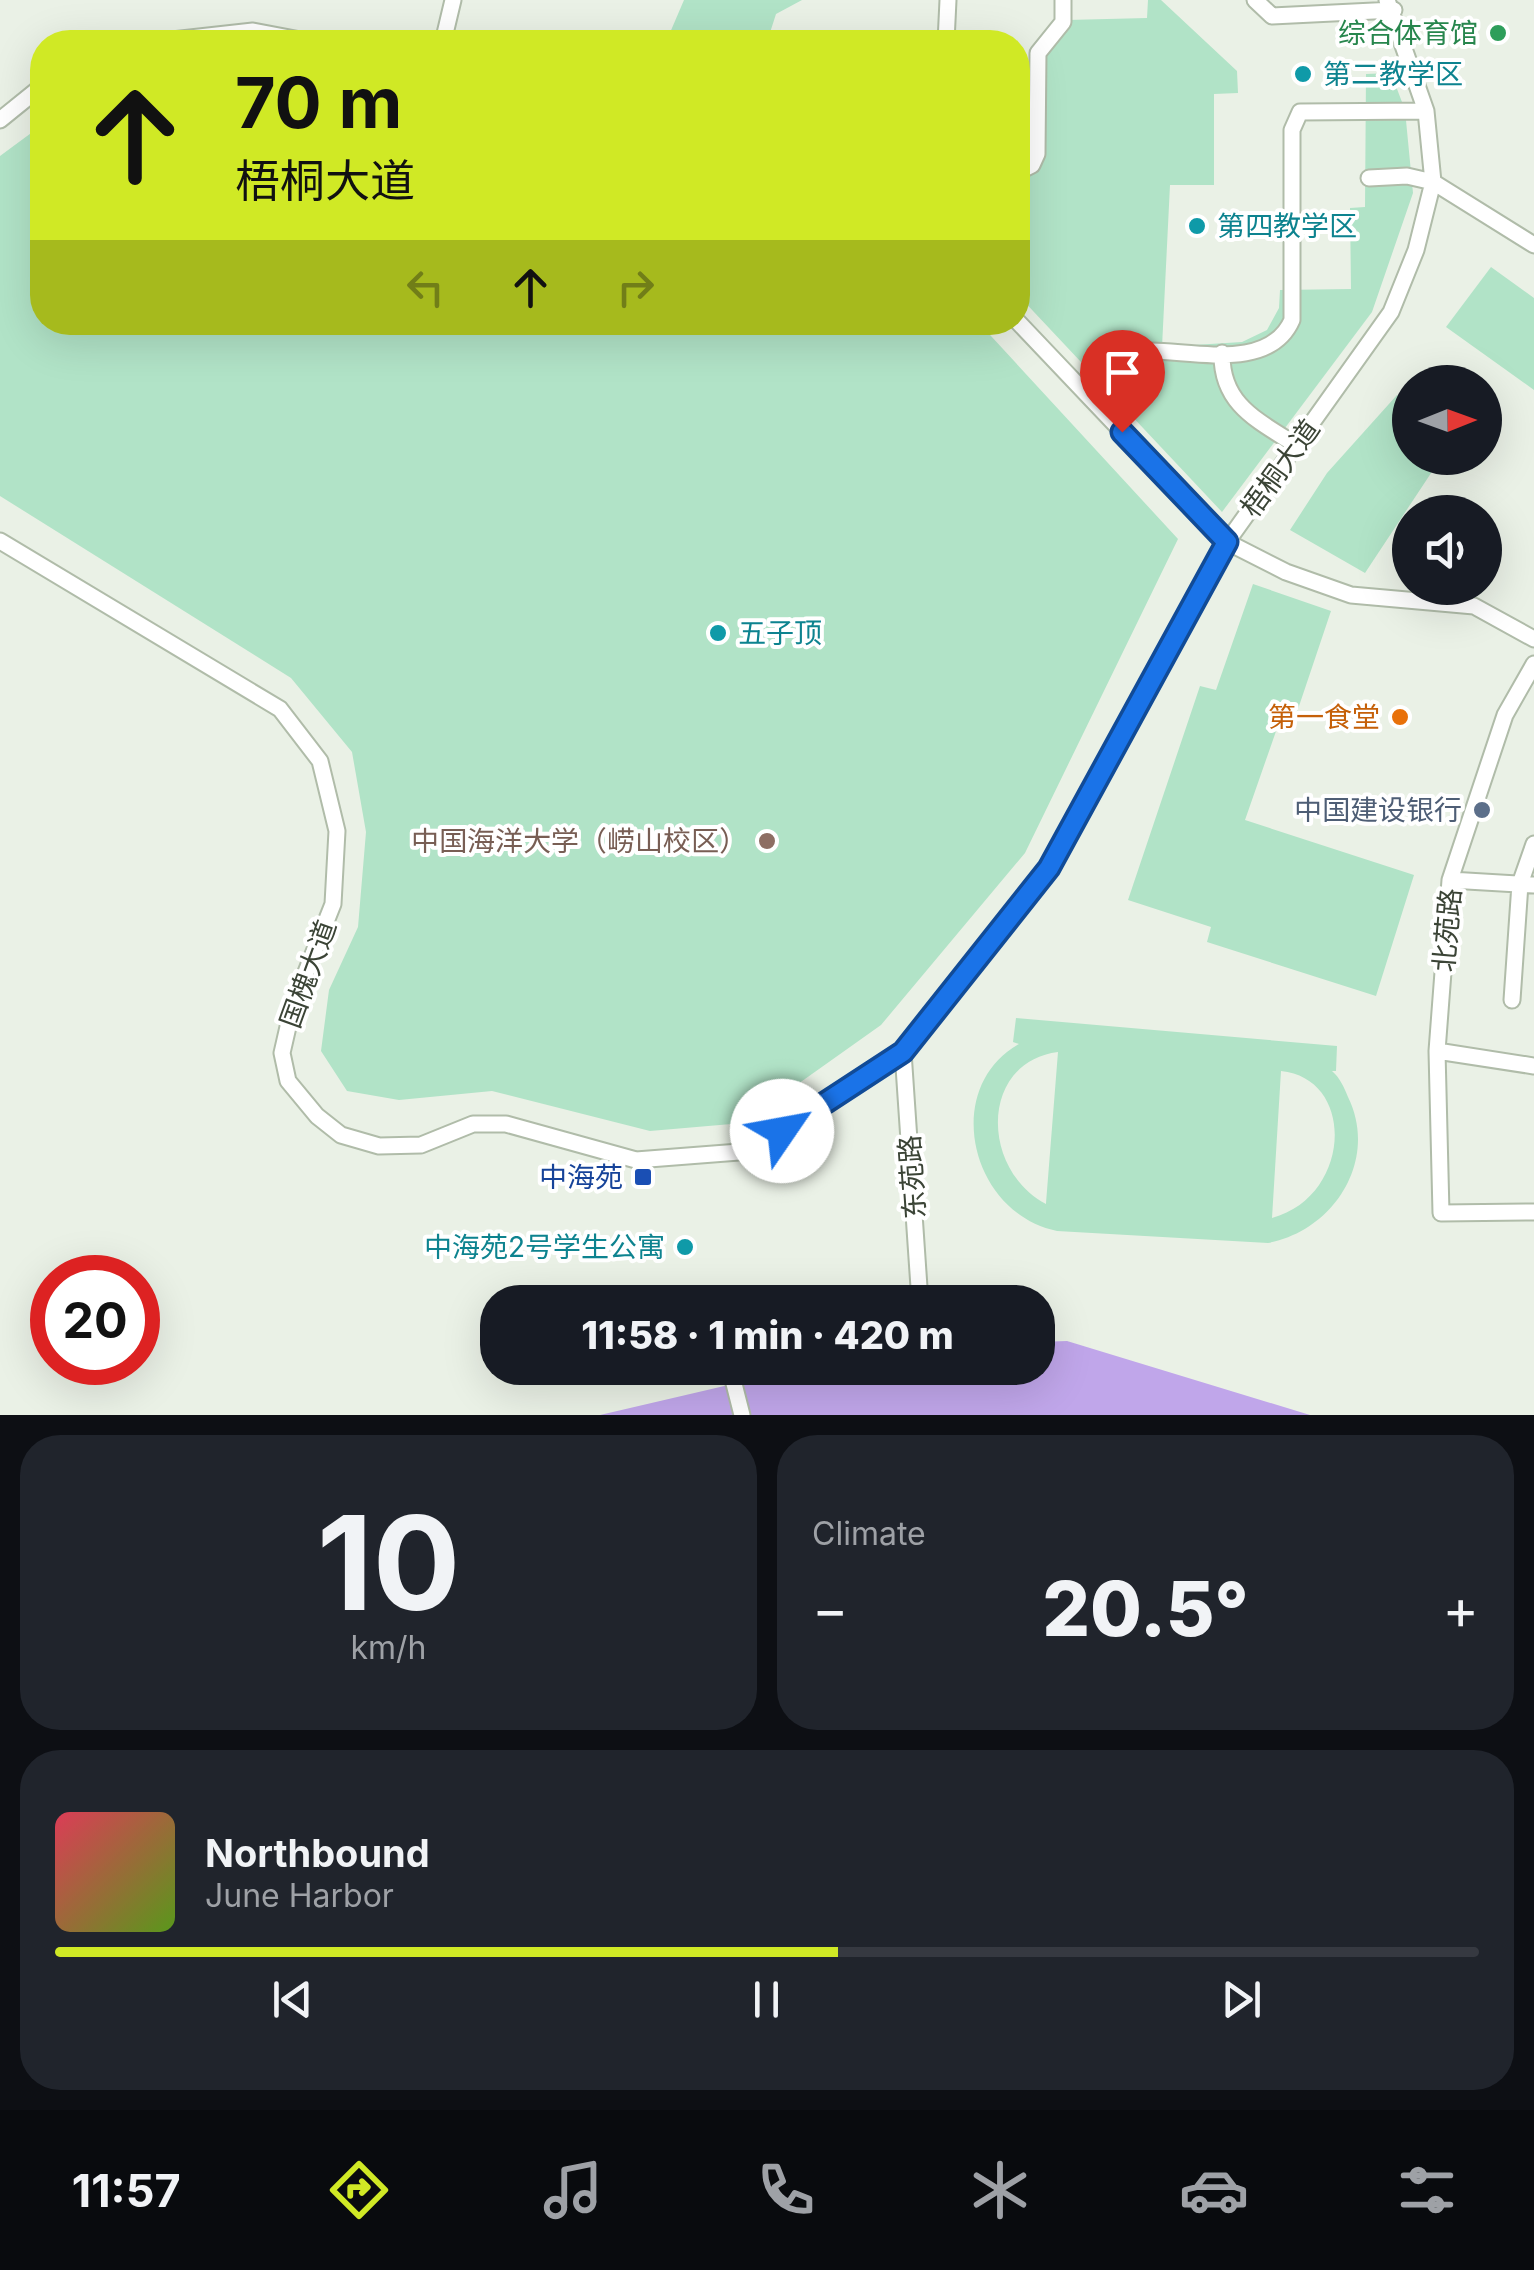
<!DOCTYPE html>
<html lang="en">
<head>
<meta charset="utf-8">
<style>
  :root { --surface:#171b24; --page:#20242c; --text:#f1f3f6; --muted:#9ea1a6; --line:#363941; --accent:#d0e925 }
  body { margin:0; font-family:Inter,"Noto Sans SC",sans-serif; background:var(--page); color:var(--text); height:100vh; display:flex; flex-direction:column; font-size:38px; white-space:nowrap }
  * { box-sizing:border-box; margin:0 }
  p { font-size:32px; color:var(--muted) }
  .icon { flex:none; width:55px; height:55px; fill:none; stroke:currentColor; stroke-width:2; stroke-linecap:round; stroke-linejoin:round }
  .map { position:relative; height:1415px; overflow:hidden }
  .drawer { display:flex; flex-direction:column; gap:20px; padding:20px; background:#0d0f14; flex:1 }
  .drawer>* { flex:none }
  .hud { position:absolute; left:30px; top:30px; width:1000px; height:305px; border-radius:40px; box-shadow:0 10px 40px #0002; background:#d0e925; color:#111; overflow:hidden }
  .needle { width:65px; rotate:89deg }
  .fabs { position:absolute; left:1392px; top:365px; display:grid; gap:20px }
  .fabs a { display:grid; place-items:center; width:110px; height:110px; border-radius:50%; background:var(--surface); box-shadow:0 10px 40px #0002; font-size:50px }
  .speed { position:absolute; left:30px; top:1255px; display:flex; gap:20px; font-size:50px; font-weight:700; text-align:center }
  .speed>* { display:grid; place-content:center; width:130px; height:130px; border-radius:50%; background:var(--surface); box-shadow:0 10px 40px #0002; line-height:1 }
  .speed .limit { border:15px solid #d22; background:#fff; color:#111 }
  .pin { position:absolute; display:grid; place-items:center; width:85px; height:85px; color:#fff; margin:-102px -42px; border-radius:50% 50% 50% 0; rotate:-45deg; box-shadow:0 0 10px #0007 }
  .pin .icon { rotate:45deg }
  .me { position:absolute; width:110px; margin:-55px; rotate:57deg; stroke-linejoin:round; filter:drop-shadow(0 0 8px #0008) }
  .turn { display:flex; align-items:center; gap:35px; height:210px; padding:0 40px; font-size:45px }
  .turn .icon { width:130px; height:130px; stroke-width:2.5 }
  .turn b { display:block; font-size:70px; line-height:85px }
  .lanes { display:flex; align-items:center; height:95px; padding:0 40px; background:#0003; justify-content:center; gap:50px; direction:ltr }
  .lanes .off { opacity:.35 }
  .big { font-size:75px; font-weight:800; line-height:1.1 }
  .drawer .widget { flex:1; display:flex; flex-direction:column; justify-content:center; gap:15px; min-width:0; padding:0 35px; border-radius:40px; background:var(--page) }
  .drawer .dial { align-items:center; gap:0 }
  .dial b { font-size:130px; line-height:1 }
  .song { display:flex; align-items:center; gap:30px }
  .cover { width:120px; height:120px; border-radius:15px; background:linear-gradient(135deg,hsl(350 70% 55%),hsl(90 70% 35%)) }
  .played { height:10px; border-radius:5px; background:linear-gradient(90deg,var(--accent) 55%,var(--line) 55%) }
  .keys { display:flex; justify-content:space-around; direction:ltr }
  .heat { display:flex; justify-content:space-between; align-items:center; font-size:55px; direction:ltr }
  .drawer .tiles { flex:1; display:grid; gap:20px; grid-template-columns:1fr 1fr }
  .widget:last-child { grid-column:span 2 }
  .trip { position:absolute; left:480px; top:1285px; width:575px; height:100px; border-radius:40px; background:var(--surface); box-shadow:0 10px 40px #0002; font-weight:800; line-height:100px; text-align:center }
  .tab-bar { display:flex; height:160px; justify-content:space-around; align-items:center; background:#090b0e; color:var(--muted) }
  .tab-bar .icon { width:70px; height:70px }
  .tab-bar .current { color:var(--accent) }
  .tab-bar b { font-size:45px; color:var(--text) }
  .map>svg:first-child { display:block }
  .green { fill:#b1e3c7; fill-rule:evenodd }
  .water { fill:#c0a6ea }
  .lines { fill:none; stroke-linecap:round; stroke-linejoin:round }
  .minor-casing { stroke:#b0bca9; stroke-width:19 }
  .minor { stroke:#fff; stroke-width:15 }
  .route-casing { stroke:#114b97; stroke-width:25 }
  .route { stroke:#1a73e8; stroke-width:18 }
  .leisure-dot { fill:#2e9e5b; stroke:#fff; stroke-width:4 }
  .culture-dot { fill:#0f9aa8; stroke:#fff; stroke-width:4 }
  .food-dot { fill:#e8710a; stroke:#fff; stroke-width:4 }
  .service-dot { fill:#5c6f8a; stroke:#fff; stroke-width:4 }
  .education-dot { fill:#8d6e63; stroke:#fff; stroke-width:4 }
  .transit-dot { fill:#1a4fb4; stroke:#fff; stroke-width:4 }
  .labels { text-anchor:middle; stroke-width:8; stroke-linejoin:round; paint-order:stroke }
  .leisure-label { font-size:28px; fill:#27864d; stroke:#fff; text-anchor:end }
  .culture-label { font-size:28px; fill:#0d838f; stroke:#fff; text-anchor:start }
  .street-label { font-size:28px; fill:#3b4436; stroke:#fff }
  .food-label { font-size:28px; fill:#c56008; stroke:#fff; text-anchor:end }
  .service-label { font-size:28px; fill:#4e5e75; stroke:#fff; text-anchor:end }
  .education-label { font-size:28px; fill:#785e54; stroke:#fff; text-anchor:end }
  .transit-label { font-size:28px; fill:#164399; stroke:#fff; text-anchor:end }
</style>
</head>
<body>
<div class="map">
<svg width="1534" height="1415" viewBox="0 0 1534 1415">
  <rect width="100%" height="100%" fill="#eaf1e6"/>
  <!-- green -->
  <path class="green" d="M684 0H802L776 14 767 42H666Z
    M1148 0H1161L1237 71 1238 93 1214 94V185H1170L1162 347 1242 342 1267 330 1279 308 1280 290 1351 289 1350 208 1365 207 1366 74 1391 73 1405 110 1413 193 1372 312 1222 512 1018 295V139L1042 137 1043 57 1067 20 1147 18Z
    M42 125V322L979 323 1178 539 1025 853 881 1025 743 1123 650 1131 492 1091 399 1100 347 1091 321 1051 329 990 358 927 366 832 352 752 291 678 0 496V156Z
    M1491 267 1534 298V390L1446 327Z
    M1397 395 1410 403V458H1441L1365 573 1290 530 1327 473Z
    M1253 584 1331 611 1295 718 1282 714 1245 820 1414 875 1376 996 1207 942 1211 927 1128 900 1200 686 1216 690Z
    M1016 1018 1337 1046 1336 1071H1332C1340 1078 1344 1087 1348 1097 1379 1160 1334 1231 1268 1243L1057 1231C970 1213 941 1088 1019 1044L1013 1042ZM1058 1052 1046 1203V1204C980 1169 980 1062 1058 1052ZM1281 1071C1357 1079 1351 1197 1272 1218Z"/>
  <!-- water -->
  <path class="water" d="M1067 1341 1310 1415H600L802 1368H1038V1342Z"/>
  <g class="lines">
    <defs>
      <path id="minor" d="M1255 0 1272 16 1394 10
        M154 42 253 31 311 42
        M443 42 453 0
        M946 42 948 0
        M0 120 42 86
        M1018 172 1032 165 1037 154 1038 53 1063 22V0
        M1369 178 1407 176 1433 182 1534 245
        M1018 322 1227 542 1286 572 1351 595 1474 606 1534 639
        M1152 351C1198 352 1270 370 1292 320V130L1300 112 1426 111
        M1222 353C1221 404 1257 420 1296 445
        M0 541 280 709 320 761 337 831 333 904 293 1005 282 1053 288 1081 317 1116 341 1135 379 1146 421 1145 473 1124H506L636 1160 752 1151 903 1052 1049 868 1227 542 1391 312 1416 250 1433 182 1426 111 1387 0
        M1534 664 1505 715 1450 880 1437 1051 1441 1213 1534 1212
        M1450 880 1534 885
        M1512 1000 1520 884 1534 844
        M1437 1051 1534 1066
        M903 1052 920 1302
        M730 1368 742 1415"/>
    </defs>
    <!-- minor casing -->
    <use href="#minor" class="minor-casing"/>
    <!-- minor -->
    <use href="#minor" class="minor"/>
  </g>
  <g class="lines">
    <defs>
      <path id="route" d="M782 1131 903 1052 1049 868 1227 542 1122 432"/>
    </defs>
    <!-- route casing -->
    <use href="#route" class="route-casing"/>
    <!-- route -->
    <use href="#route" class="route"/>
  </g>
  <!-- markers -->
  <circle class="leisure-dot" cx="1498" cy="33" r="10"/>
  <g class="culture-dot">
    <circle cx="1303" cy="74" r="10"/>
    <circle cx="1197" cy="226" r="10"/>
    <circle cx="718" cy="633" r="10"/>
    <circle cx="685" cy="1247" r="10"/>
  </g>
  <circle class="food-dot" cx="1400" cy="717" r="10"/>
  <circle class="service-dot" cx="1482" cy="810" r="10"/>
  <circle class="education-dot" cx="767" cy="841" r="10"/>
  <rect class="transit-dot" x="633" y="1167" width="20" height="20" rx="5"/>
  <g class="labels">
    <!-- leisure labels -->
    <g class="leisure-label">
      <text x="1478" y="43">综合体育馆</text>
    </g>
    <!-- culture labels -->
    <g class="culture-label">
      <text x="1323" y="84">第二教学区</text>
      <text x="1217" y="236">第四教学区</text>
      <text x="738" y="643">五子顶</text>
      <text x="665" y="1257" text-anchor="end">中海苑2号学生公寓</text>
    </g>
    <!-- street labels -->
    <g class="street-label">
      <text transform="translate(1280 468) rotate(-54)" y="10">梧桐大道</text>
      <text transform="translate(1447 930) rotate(-85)" y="10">北苑路</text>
      <text transform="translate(308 974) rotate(-70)" y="10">国槐大道</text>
      <text transform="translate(912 1177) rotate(-94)" y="10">东苑路</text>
    </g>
    <!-- food labels -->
    <g class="food-label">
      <text x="1380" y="727">第一食堂</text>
    </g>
    <!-- service labels -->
    <g class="service-label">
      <text x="1462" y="820">中国建设银行</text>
    </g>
    <!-- education labels -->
    <g class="education-label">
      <text x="747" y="851">中国海洋大学（崂山校区）</text>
    </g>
    <!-- transit labels -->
    <g class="transit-label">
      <text x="623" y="1187">中海苑</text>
    </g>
  </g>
</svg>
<div class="fabs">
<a><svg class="needle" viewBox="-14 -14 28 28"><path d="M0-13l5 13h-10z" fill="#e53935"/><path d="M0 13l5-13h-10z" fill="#9ea1a6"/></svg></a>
<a><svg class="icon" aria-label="sound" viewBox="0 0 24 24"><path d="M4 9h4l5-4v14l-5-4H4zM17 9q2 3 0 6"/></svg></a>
</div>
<div class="speed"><div class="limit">20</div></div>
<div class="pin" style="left:1122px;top:432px;background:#d93025"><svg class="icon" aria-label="arrive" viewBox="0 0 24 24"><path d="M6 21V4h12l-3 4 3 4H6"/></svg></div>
<svg class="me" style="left:782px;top:1131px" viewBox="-20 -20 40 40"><circle r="19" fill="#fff"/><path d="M0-13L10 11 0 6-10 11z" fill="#1a73e8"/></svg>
<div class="trip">11:58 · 1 min · 420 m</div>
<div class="hud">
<div class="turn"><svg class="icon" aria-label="ahead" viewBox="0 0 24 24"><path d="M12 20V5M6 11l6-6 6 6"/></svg><div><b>70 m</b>梧桐大道</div></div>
<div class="lanes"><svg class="icon off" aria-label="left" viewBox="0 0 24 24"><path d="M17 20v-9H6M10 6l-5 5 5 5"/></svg><svg class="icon" aria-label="ahead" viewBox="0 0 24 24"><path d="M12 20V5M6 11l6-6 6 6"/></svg><svg class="icon off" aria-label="right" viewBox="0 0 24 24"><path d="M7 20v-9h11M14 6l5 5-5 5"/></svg></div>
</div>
</div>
<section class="drawer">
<div class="tiles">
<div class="widget dial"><b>10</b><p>km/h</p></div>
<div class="widget"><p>Climate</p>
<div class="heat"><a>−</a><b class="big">20.5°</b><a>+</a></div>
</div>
<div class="widget">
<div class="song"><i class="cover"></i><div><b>Northbound</b><p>June Harbor</p></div></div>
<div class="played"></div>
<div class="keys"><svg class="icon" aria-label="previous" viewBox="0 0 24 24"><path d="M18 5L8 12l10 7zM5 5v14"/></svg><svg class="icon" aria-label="pause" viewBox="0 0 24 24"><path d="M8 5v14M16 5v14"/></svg><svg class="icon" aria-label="next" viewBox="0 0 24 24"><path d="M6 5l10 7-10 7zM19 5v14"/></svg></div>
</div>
</div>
</section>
<nav class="tab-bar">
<b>11:57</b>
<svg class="icon current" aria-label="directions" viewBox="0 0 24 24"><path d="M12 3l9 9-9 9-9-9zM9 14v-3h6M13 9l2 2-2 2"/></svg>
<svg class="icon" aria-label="music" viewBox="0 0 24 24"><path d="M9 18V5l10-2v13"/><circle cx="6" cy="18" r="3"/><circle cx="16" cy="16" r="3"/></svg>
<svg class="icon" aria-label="phone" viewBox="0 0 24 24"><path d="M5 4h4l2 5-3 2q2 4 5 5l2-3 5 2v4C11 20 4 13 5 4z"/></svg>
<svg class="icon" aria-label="climate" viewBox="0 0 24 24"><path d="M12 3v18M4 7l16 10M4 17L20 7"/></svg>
<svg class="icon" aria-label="car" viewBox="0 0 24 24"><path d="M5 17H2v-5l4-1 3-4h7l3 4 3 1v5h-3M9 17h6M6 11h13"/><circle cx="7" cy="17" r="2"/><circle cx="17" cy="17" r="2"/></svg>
<svg class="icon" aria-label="filters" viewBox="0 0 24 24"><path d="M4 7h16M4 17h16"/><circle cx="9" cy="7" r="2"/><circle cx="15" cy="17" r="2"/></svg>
</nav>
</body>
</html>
